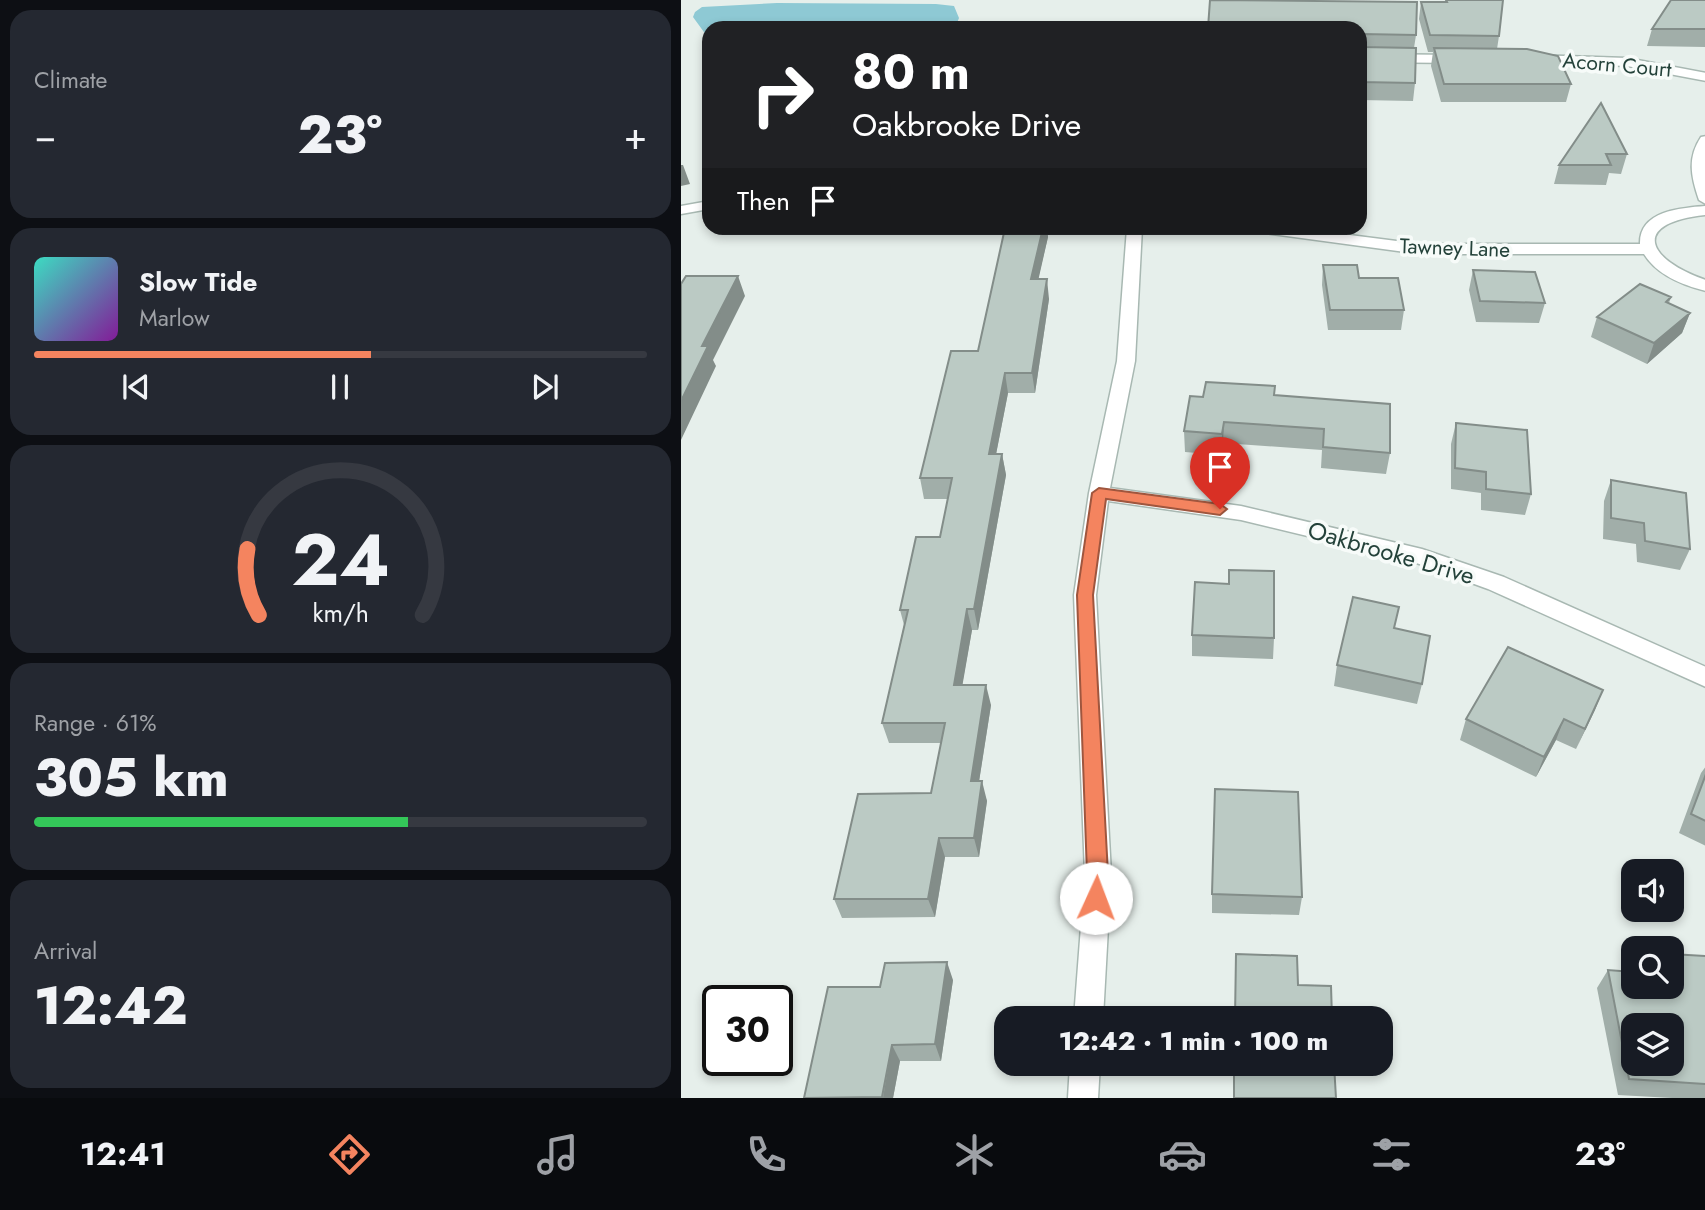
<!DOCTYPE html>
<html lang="en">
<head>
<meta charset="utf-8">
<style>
  :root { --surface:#171b24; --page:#242831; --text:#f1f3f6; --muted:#9ea1a6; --line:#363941; --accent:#f4845f }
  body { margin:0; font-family:Jost,sans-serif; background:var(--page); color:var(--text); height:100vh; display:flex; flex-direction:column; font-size:26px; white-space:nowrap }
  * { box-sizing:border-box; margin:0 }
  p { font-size:23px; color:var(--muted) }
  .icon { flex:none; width:38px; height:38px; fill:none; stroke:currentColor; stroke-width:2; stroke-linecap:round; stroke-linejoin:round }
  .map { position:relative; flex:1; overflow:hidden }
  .side { display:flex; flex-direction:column; gap:10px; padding:10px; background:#0d0f14; width:681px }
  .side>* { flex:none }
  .banner { position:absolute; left:21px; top:21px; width:665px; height:214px; border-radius:21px; box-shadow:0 4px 10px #0003; background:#202124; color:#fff; overflow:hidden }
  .fabs { position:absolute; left:940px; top:859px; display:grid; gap:14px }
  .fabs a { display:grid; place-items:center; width:63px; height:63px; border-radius:14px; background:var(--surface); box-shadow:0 4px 10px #0003; font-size:35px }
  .speed { position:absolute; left:21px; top:985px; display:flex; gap:14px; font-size:35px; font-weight:700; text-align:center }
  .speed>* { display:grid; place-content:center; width:91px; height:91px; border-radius:50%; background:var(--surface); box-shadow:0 4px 10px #0003; line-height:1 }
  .speed .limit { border:4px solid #111; border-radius:10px; background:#fff; color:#111 }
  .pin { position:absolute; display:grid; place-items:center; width:60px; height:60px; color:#fff; margin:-72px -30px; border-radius:50% 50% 50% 0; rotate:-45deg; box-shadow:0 0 7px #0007 }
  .pin .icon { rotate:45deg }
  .me { position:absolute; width:77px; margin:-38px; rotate:2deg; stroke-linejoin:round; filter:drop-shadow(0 0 5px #0008) }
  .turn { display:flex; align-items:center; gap:24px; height:147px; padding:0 35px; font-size:32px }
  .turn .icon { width:91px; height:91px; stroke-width:2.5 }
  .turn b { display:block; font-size:49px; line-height:60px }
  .then { display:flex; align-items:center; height:66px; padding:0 35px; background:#0003; gap:14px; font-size:26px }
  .big { font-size:52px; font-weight:800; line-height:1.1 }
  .side .card { flex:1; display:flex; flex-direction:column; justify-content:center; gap:10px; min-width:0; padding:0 24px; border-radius:21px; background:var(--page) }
  .side .dial { align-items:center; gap:0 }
  .dial svg { height:182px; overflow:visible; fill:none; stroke:var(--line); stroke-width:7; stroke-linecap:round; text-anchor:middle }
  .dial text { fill:var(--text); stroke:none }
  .song { display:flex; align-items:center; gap:21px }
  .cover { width:84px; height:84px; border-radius:10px; background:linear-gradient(135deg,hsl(170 70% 55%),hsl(290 70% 35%)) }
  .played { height:7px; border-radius:4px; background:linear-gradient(90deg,var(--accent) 55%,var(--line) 55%) }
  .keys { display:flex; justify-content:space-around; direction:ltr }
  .heat { display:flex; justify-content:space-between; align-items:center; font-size:38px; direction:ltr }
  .charge { height:10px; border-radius:5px; background:linear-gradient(90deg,#34c759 61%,var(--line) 0) }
  .trip { position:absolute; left:313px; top:1006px; width:399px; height:70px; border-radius:21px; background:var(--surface); box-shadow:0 4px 10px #0003; font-weight:800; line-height:70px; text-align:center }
  .tabs { display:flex; height:112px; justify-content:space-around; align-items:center; background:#090b0e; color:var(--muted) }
  .tabs .icon { width:49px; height:49px }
  .tabs .selected { color:var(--accent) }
  .tabs b { font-size:32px; color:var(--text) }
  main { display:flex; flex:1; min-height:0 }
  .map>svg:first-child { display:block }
  .water { fill:#8ec9d4 }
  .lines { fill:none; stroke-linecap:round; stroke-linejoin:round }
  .street-casing { stroke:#a8b8b2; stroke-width:3 }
  .street { fill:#fff; fill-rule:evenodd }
  .wall { fill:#a1aea9 }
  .shaded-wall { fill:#838d89 }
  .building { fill:#bbcac4; stroke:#838d89; stroke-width:2; fill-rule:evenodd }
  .route { fill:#f4845f; stroke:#9f563e; stroke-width:2 }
  .labels { text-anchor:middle; stroke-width:7; stroke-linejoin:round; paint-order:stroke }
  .far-street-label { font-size:21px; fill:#24423a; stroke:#f7fbf9 }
  .street-label { font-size:24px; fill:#24423a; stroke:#f7fbf9 }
</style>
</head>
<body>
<main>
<section class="side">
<div class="card"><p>Climate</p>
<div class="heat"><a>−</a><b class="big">23°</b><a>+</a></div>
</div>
<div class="card">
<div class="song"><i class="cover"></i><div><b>Slow Tide</b><p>Marlow</p></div></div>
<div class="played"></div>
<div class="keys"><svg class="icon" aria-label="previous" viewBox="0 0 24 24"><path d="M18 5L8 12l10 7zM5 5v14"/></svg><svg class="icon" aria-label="pause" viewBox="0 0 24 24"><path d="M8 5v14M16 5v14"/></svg><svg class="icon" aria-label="next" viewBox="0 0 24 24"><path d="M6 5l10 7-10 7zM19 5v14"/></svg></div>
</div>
<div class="card dial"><svg viewBox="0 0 100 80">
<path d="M14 69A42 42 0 1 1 86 69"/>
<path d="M14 69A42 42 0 0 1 9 40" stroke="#f4845f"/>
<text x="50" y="56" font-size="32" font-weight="700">24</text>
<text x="50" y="72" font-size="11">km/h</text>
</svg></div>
<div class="card"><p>Range · 61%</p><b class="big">305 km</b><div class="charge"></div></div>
<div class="card"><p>Arrival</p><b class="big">12:42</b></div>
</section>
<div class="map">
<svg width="1025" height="1098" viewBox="0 0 1025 1098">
  <rect width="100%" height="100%" fill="#e6efeb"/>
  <!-- water -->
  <path class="water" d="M96 3 255 4 273 6 278 18 274 28H28V39L12 17 14 12 21 7Z"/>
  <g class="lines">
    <defs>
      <path id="street" d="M679 54 778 55 784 59 778 63 679 62Z
        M853 55 946 58 1025 73V81L946 66 849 62 847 59Z
        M1025 136V204L1018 200C1010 177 1006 158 1020 137Z
        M28 201V209L0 214V206Z
        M1025 206V215C948 223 966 260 1025 280V291C1001 285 976 275 963 254H739L584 233 576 228H614L739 244H959C958 211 999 208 1025 206Z
        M446 228H461L454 361 429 488 560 506 741 549 823 577 1025 667V687L807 589 730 561 560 520 427 501 415 595 430 874 422 1018H393L404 874 393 595 408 493 436 361Z
        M389 1064H419L417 1098H387Z"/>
    </defs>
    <!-- street casing -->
    <use href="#street" class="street-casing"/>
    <!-- street -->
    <use href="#street" class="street"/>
  </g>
  <!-- wall -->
  <path class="wall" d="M765 0 818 36 816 49 890 84 885 102H760L750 66 752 52H747L738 19 740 2H764Z
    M1025 0V47L966 46 971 29Z
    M679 28 735 35 733 48 734 83 732 101 679 100Z
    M920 103 946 154 940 174 928 173 925 185 873 184 878 165Z
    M324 228H366L367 237 357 279 368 299 354 393H327L315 454H321L325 475 297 630H291L281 685 310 705 298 781 306 801 298 857H264L254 917 161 918 153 899 250 793 260 743H208L201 723 223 625 219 610 259 537 267 499H243L239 478 297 351Z
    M642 265 678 278 723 310 720 330H647L641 285Z
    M792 270 864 303 858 323 795 322 788 290Z
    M990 297 988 303 1009 313 1001 333 966 364 910 337 916 317Z
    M593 395 709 453 705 474 640 468 641 450 542 443 540 455 504 452 503 431 522 397Z
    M775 423 850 494 844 515 800 510V493L770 489V444Z
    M930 480 1009 549 999 570 956 562 955 544 922 539 923 501Z
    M548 584 593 638 592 659 511 656V635Z
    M714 628 741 684 736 704 653 686 656 665Z
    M922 690 895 749 875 740 855 777 779 740 785 719Z
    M1025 766V846L998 833 1020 773Z
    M531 894 621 897 618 915 531 913Z
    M1025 956V1098H991L937 1095 916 988 927 970 952 987Z
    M272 980 260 1061H219L212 1098H123L199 987Z"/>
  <!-- shaded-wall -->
  <path class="shaded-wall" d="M0 165H2L9 184 0 186Z
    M362 228H366L367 237 353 299 350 279Z
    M57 276 64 296 32 360 35 366 0 440V401L21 346Z
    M366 279 368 299 354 393 351 373Z
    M1009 313 1001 333 966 364 973 343Z
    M324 373 327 393 311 475 308 454Z
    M543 422 542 443 540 455 541 434Z
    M321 454 325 475 297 630 293 609Z
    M286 609 291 630 278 705 273 685Z
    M305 685 310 705 295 801 290 781Z
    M922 690 914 710 895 749 904 729Z
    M883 719 875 740 855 777 863 757Z
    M301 781 306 801 298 857 293 838Z
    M258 838 264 857 254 917 247 899Z
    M266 962 272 980 260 1061 254 1044Z
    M211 1045 219 1061 212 1098H202Z"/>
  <!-- building -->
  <path class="building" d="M529 0 736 2 735 35 681 34 679 36V28H527Z
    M765 0H822L818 36 749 35 740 2H766Z
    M990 0H1025V29H971Z
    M679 40 681 47 735 48 734 83 679 82Z
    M753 48 846 49 877 56 890 84H763Z
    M920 103 946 154H925L930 165H878Z
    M324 228H362L350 279H366L351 373H324L308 454H321L293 609H286L273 685H305L290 781H301L293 838H258L247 899H153L177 794 250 793 264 723H201L227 610H219L235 537H259L271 478H239L270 351H297Z
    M642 265H676L678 278H717L723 310H649Z
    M792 270 854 272 864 303 799 301Z
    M5 276H57L21 346H27L0 401V284Z
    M959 284 990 297 985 302 1009 313 973 343 916 317Z
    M525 382 594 386 593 395 709 404V453L642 447 643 429 543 422 541 434 503 431 509 396 522 397Z
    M775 423 846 430 850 494 805 489V472L774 468Z
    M930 480 1005 493 1009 549 964 541 963 523 930 518Z
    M548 570 593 571V638L511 635 514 582 548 584Z
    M672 597 718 607 713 628 749 636 741 684 656 665Z
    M827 647 922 690 904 729 883 719 863 757 785 719Z
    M1025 774V821L1010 814Z
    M534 789 617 792 621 897 531 894Z
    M555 954 616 956 617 985 650 986 651 1018H554Z
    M990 954 1025 956V1084L948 1079 927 970 952 972V987H990ZM952 1026H990V1064H952Z
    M266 962 254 1044 211 1045 201 1097 123 1098 147 987H199L204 963Z
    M553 1064H653L655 1098H553Z"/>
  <!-- route -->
  <path class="route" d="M418 488 539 504 546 509 539 515 425 499 412 595 427 874 422 905 415 907 408 905 405 898 406 874 396 595 411 493Z"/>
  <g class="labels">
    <!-- far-street labels -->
    <g class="far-street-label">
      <text transform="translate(936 65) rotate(5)" y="7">Acorn Court</text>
      <text transform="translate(774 248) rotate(2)" y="7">Tawney Lane</text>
    </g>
    <!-- street labels -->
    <g class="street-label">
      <text transform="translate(710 553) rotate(16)" y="8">Oakbrooke Drive</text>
    </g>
  </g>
</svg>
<div class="fabs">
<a><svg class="icon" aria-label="sound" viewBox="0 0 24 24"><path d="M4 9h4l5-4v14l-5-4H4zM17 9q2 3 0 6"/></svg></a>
<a><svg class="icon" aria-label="search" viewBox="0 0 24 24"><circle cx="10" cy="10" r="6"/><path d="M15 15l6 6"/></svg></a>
<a><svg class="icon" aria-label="layers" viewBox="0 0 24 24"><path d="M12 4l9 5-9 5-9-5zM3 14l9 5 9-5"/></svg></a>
</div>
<div class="speed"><div class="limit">30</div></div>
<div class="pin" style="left:539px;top:509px;background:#d93025"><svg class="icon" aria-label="arrive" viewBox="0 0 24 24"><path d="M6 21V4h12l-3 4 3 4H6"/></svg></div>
<svg class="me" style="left:415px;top:898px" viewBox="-20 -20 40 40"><circle r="19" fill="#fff"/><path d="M0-13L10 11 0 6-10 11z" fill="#f4845f"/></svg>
<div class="trip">12:42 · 1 min · 100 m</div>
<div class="banner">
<div class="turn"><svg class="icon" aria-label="right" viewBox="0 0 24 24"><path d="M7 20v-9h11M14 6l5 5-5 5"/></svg><div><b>80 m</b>Oakbrooke Drive</div></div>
<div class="then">Then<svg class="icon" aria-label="arrive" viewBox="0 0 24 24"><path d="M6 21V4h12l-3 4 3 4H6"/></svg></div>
</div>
</div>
</main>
<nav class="tabs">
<b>12:41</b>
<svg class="icon selected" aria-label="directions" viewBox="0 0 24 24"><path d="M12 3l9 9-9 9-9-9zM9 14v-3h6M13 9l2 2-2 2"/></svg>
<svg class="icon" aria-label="music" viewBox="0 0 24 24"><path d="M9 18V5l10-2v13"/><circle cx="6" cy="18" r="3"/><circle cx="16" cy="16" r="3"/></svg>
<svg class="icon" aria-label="phone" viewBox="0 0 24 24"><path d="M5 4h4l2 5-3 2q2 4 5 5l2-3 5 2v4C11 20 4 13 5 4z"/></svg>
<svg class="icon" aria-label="climate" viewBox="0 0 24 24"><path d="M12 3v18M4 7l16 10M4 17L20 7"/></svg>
<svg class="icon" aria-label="car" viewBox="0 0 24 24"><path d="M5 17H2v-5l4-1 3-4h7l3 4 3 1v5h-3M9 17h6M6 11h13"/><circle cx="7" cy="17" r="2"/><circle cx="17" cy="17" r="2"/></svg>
<svg class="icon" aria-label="filters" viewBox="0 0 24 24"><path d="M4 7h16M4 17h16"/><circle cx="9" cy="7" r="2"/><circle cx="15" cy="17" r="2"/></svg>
<b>23°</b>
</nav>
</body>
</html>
